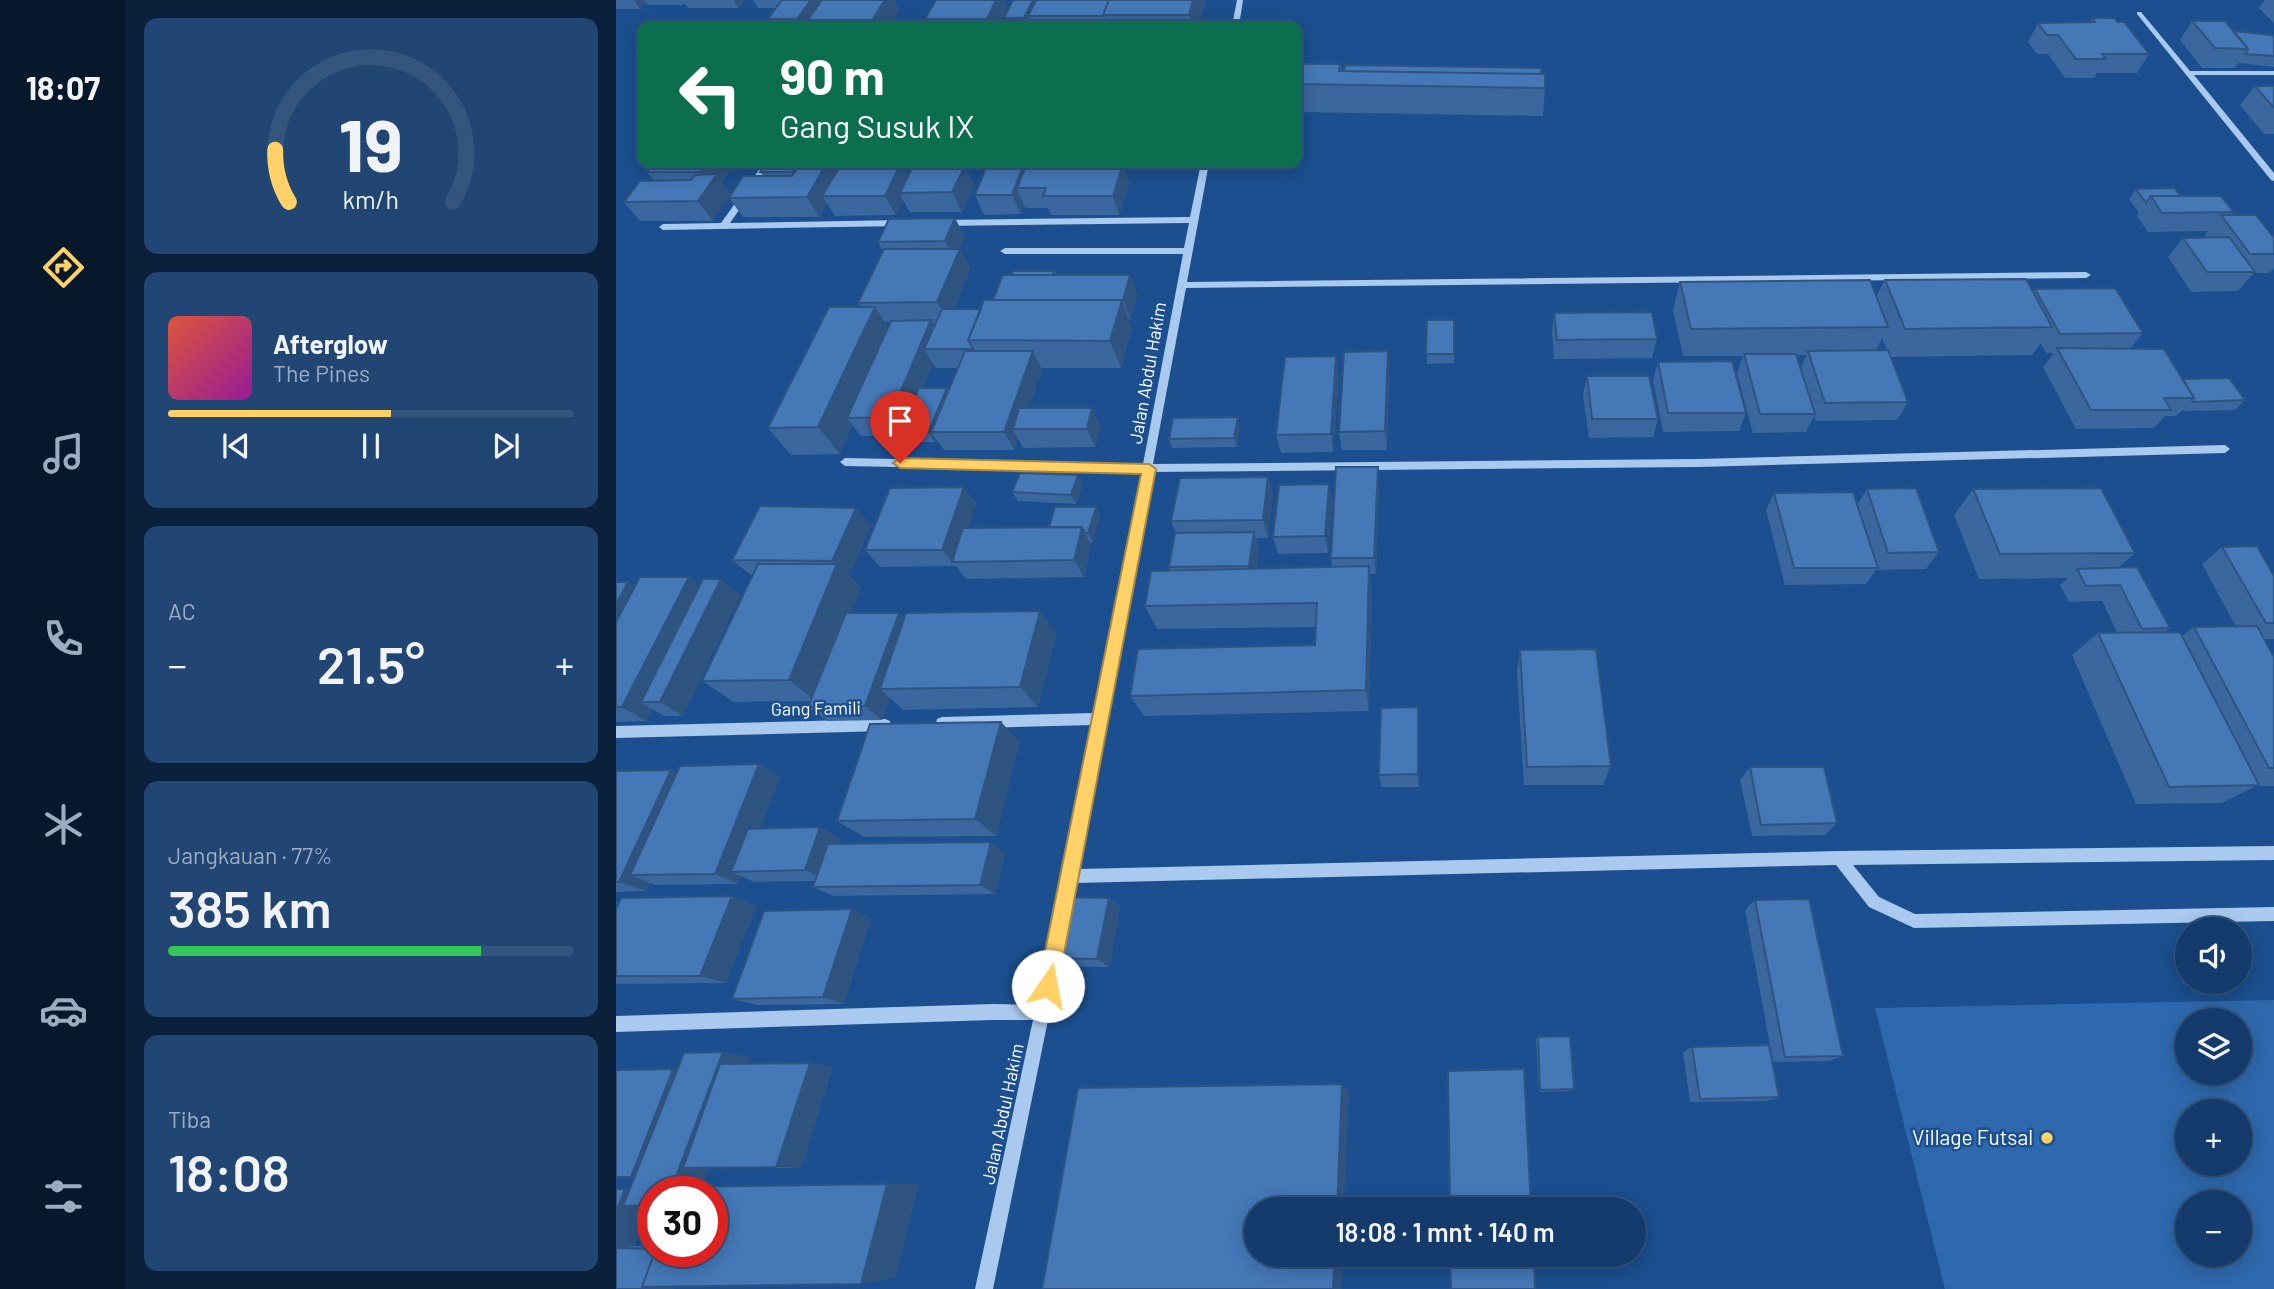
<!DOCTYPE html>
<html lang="id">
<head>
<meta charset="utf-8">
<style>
  :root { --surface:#143b6b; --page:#214673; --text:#f1f3f6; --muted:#9dadc1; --line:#33557e; --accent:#ffd166 }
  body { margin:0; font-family:Barlow,sans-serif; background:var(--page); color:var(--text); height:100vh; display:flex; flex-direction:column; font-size:26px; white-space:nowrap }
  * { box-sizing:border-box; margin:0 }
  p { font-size:23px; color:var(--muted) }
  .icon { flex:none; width:38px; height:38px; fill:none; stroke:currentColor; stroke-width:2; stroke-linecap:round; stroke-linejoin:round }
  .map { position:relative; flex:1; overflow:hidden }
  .side { display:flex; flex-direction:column; gap:18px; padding:18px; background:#0b203b; width:490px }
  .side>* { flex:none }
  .guide { position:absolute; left:21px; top:21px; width:665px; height:147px; border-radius:14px; box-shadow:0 4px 18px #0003,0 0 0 2px var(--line); background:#0b6e4f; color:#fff; overflow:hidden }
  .buttons { position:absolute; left:1559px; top:917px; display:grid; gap:14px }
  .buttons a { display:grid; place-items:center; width:77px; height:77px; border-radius:50%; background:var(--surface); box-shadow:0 4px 18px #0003,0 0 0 2px var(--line); font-size:35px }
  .speed { position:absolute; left:21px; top:1176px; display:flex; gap:14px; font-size:35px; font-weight:700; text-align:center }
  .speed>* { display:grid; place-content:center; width:91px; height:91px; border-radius:50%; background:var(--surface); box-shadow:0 4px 18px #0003,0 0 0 2px var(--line); line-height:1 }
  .speed .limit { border:10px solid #d22; background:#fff; color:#111 }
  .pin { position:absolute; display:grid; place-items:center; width:60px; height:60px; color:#fff; margin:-72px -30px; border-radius:50% 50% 50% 0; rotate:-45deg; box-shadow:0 0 7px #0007 }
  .pin .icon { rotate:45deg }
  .me { position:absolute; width:77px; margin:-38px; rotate:12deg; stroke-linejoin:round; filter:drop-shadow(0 0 5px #0008) }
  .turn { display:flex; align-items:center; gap:24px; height:147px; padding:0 28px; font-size:32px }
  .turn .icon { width:91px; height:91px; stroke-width:2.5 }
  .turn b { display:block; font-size:49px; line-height:60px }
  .big { font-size:52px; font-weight:600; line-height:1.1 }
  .side .widget { flex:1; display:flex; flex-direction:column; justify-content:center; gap:10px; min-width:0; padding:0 24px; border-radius:14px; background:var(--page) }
  .side .dial { align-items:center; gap:0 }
  .dial svg { height:182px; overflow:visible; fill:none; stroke:var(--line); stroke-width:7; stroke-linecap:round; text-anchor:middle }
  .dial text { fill:var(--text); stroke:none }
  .song { display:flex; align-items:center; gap:21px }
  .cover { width:84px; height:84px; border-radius:10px; background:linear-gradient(135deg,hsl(10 70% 55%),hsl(300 70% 35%)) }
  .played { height:7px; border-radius:4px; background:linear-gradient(90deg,var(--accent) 55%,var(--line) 55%) }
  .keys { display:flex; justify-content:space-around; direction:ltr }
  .heat { display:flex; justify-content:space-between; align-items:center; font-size:38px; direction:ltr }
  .charge { height:10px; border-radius:5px; background:linear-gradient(90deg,#34c759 77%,var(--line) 0) }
  .trip { position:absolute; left:628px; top:1197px; width:402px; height:70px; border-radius:35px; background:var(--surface); box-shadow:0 4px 18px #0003,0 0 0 2px var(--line); font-weight:600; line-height:70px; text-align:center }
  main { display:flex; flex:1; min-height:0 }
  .dock { display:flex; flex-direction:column; width:126px; justify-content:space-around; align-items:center; background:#08182b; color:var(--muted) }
  .dock .icon { width:49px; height:49px }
  .dock .selected { color:var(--accent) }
  .dock b { font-size:32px; color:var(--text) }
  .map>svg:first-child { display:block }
  .green { fill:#2e69ad; fill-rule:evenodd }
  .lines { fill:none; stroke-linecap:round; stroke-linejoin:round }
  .minor { fill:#a9c9ee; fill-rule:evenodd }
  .wall { fill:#3a679d; fill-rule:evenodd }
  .shaded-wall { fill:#305480 }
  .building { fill:#4478b7; stroke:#305480; stroke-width:2 }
  .route { fill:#ffd166; stroke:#a68842; stroke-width:2 }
  .poi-dot { fill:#ffd166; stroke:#1b4f8f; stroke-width:2.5 }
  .labels { text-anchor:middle; stroke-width:5; stroke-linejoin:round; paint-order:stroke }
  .street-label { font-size:18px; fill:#fff; stroke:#1b4f8f }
  .near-poi-label { font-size:21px; fill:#fff; stroke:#1b4f8f; text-anchor:end }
</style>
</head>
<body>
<main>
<nav class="dock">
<b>18:07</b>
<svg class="icon selected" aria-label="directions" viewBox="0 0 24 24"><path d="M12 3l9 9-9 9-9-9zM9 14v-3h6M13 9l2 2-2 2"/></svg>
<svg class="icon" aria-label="music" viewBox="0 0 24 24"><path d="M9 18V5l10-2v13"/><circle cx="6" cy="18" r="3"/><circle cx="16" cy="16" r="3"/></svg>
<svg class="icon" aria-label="phone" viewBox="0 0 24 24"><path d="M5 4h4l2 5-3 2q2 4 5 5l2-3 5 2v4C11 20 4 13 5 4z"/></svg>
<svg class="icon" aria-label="climate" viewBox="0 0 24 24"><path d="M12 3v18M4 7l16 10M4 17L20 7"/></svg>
<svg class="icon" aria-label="car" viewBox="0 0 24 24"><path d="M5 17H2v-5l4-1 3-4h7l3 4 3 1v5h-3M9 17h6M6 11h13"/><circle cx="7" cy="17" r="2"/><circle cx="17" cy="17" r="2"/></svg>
<svg class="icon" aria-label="filters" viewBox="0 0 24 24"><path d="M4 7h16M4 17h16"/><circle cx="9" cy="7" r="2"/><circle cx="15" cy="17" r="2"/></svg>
</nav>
<section class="side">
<div class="widget dial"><svg viewBox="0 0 100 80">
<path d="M14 69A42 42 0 1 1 86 69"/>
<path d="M14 69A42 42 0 0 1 8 46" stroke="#ffd166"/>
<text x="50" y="56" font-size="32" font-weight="700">19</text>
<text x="50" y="72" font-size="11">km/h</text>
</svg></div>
<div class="widget">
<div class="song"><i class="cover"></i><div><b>Afterglow</b><p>The Pines</p></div></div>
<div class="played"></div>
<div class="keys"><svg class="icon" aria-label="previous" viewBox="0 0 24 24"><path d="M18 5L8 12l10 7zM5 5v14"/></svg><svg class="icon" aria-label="pause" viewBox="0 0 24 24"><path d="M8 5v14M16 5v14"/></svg><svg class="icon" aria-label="next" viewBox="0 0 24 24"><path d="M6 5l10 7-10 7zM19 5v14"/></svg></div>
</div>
<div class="widget"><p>AC</p>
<div class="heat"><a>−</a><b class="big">21.5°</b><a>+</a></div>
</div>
<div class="widget"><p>Jangkauan · 77%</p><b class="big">385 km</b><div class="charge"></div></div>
<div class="widget"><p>Tiba</p><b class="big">18:08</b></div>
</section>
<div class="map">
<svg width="1658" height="1289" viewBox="0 0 1658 1289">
  <rect width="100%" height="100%" fill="#1b4f8f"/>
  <!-- green -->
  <path class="green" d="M1658 1000V1289H1329L1259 1008ZM1572 1020H1624V1073H1572ZM1572 1111H1624V1164H1572ZM1572 1202H1624V1255H1572Z"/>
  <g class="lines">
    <!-- minor -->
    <path class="minor" d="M621 0H627L623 26H616Z
      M1521 12H1525L1574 71H1658V75H1578L1658 173V181L1655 180 1521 14Z
      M148 163H156L114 223 286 220 290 223 286 226 47 230 43 227 47 224 105 223Z
      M585 163H593L571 282 1470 272 1475 275 1470 278 570 288 537 464 1082 459 1609 445 1614 449 1609 453 1082 467 536 472 462 869 1223 851 1658 846V860L1237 865 1263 897 1299 914 1658 907V921L1298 928 1253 907 1220 865 460 883 452 917 447 919 442 917 440 912 476 725 326 729 321 727 320 723 321 719 326 717 478 713 525 472 229 466 224 462 229 458 527 464 567 254H389L384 251 389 248H568L573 223 326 226 322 223 326 220 574 217Z
      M269 719 274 721 275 725 274 729 269 731 0 738V726Z
      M440 940 445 942 447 947 377 1289H359L417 1020H377L0 1032V1016L377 1004 420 1005 433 947 435 942Z"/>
  </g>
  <!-- wall -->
  <path class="wall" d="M0 0H129L122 8H72L68 3 67 5H31L30 3 24 9H0Z
    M137 0H204L205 2 283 10 274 26H156L152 19 160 8H142Z
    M389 0 384 26H313L309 19Z
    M397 0H588L589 3 583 26H416L414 22 413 26H392L388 18Z
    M1649 0H1658V23L1643 8Z
    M1476 18 1533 54 1521 73H1481L1478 78H1449L1432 54H1421L1412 42 1422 23 1474 22Z
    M1576 21 1618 31 1657 36 1658 34V67L1622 63 1619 68H1586L1564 40Z
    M724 64 725 71 925 74 929 88 927 116 681 112V84Z
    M1639 86H1658V134H1648L1624 105Z
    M38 163H120L106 182 97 221H24L8 202 38 180 31 172Z
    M286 163 292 175 349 166 358 185 346 212H294L287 200 280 215 219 216 211 203 203 217H127L113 198 147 176 144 172 222 170Z
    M507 163 513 183 503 215H435L432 208H409L408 205 405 214 368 215 359 195 408 172Z
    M1520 189 1564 196 1618 212 1615 215 1658 238V268L1653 273H1638L1622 291 1575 292 1552 257 1567 238H1591L1589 235 1592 231 1532 232 1521 216 1523 213 1513 199Z
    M339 218 349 238 344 249 354 268 338 309H365L377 300 395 275 439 271 441 275 521 294 514 319H512L516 328 505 368H425L426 370 413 408 485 426 479 447 407 448 402 439 398 450H328L320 439 319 442H290L285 436H245L236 425 224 454 175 455 152 428 245 307 242 303 267 251 262 242ZM268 322H275L272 328ZM317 363 320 368H342L333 390 307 388Z
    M1269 280 1417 292 1419 289 1527 333 1514 349 1567 379 1629 400 1619 410 1568 411 1567 410 1560 416H1549L1538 428 1460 429 1427 367 1438 353H1430L1425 343 1416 355 1275 357 1292 402 1281 420 1200 421 1198 416 1190 432 1137 433 1121 373 1127 356H1067L1057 310 1064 282 1260 297ZM1266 338 1271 350H1260ZM1181 355H1190L1185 368Z
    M938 313 1041 339 1036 358 938 359 936 332Z
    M811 320H838V363L811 364Z
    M772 351 773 370 771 450H726L723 432Z
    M1042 362 1130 413 1123 431 1047 432 1037 380Z
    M723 375 717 452 665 453 660 435Z
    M971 376 1042 419 1037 437 973 438 967 395Z
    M624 427 621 447 556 448 553 439Z
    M762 467 763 485 760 574H754L756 590 753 711 528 716 514 696 699 645 700 627 541 629 529 606 554 571 553 567 560 533 555 521 652 477 657 495 652 538H640L643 549 640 569 716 567 715 558Z
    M462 475 467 484 460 504 402 501 396 492Z
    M713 484 716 502 712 553 662 554 657 537Z
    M348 487 360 504 352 528 433 527 480 507 484 516 477 542H474L475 544 468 577 350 579 340 566 264 567 249 550Z
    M1251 489 1323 552 1310 569 1260 570 1250 584 1169 585 1150 510 1158 493 1241 505Z
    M1357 489 1519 553 1503 567 1554 628 1549 632 1566 636 1578 627H1620L1586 564 1606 547 1658 576V639H1647L1658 657V786H1640L1606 803 1520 804 1456 655 1482 633 1501 632 1486 601 1453 602 1444 585 1452 578 1363 579 1338 515Z
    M255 525 233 576 245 588 235 613 440 634 422 707 287 710 274 698 266 720 211 721 192 707 195 701 118 702 86 681 136 576 116 560Z
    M0 582 19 587 84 585 124 595 67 716H48L36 709 30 721 0 722Z
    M904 650 995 766 987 785H908L901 672Z
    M802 707 803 787H765L763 775Z
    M404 742 380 836 248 837 221 821Z
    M143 764 164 777 144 828 204 827 224 839 222 843 389 852 379 894 218 896 197 887 199 881 138 882 125 876 122 884 40 885 34 883 30 891 0 892V771L55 770 60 773Z
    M1134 767 1221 823 1209 835 1136 836 1124 780Z
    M116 896 140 906 110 983 0 984V909Z
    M1139 900 1227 1056 1213 1061 1157 1062 1129 910Z
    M504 907 493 967 441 966 427 958Z
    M255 918 228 1004 141 1005 116 999Z
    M922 1037 958 1089 956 1091 923 1092 920 1039Z
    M1076 1047 1163 1097 1151 1101 1074 1102 1067 1052Z
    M107 1052 133 1057 130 1064 194 1063 217 1067 185 1168H92L86 1187 302 1184 279 1278 59 1287 58 1289H0V1189H13L18 1178H0V1070H61ZM96 1192 37 1251V1246H18L34 1205Z"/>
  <!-- shaded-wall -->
  <path class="shaded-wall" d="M18 0H28L30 3 24 9Z
    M118 0H129L122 8Z
    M195 0H204L210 12 189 26H186L181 19Z
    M269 0H279L283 10 274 26H254L253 25Z
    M380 0H389L392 9 384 26H374L371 19Z
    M417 0H420L412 16 414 22 412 26 408 18Z
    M577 0H588L589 3 583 26H575L573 15Z
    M92 163H120L106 182 115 194 97 221 82 201 94 184 85 172Z
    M181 163H189L187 191 175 172Z
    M208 163H225L221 169 226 177 206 196 211 203 203 217 191 197Z
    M286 163 296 182 284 193 287 200 280 215 269 196Z
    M507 163 513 183 503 215 497 196Z
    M349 166 358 185 346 212 336 192Z
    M406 168 414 187 401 188 408 205 405 214 396 195Z
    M339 218 349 238 344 249 354 268 333 321 321 302 339 260 329 241Z
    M514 275 521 294 514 319 507 300Z
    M506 300 516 328 505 368 494 341Z
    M259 307 277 335 231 418 236 425 224 454 202 427Z
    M315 320 326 339 308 349 317 363 289 433H285L274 417Z
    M417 351 426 370 406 429H397L402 439 398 450 388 432Z
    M772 351 773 370 771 450 769 431Z
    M720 356 723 375 717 452 715 434Z
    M331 388 337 398 315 432 320 439 319 442 312 433Z
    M476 408 485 426 479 447 471 429Z
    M622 417 624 427 621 447 618 438Z
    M762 467 763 485 760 574 758 558Z
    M462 475 467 484 460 504 455 495Z
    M652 477 657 495 652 538 647 520Z
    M713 484 716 502 712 553 709 536Z
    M348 487 360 504 341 562H336L340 566 326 550Z
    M480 507 484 516 477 542 472 533Z
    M240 508 255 525 233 576 245 588 200 701 173 680 220 566 216 561Z
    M466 527 475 544 468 577 458 560Z
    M638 532 643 549 639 582 633 566Z
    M753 566 756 590 753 711 750 690Z
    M73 577 94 593 25 702 36 709 30 721 6 707Z
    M105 579 124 595 67 716 44 702Z
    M12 582 34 598 0 663V604Z
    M424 611 440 634 422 707 404 687Z
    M283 613 298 628 264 689 274 698 266 720 249 706Z
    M802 707 803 721V787L802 774Z
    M385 722 404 742 380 836 359 819Z
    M143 764 164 777 127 871 115 872 125 876 122 884 99 874Z
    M55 770 78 783 14 875 34 883 30 891 3 882Z
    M204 827 224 839 210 880 189 870Z
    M375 842 389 852 379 894 364 885Z
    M116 896 140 906 110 983 84 976Z
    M493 898 504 907 493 967 481 959Z
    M236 909 255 918 228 1004 207 997Z
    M107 1052 133 1057 93 1168H67H92L84 1192H54Z
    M194 1063 217 1067 185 1168 160 1167Z
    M57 1069 84 1073 46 1177H15Z
    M726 1084 733 1091 728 1209H721Z
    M271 1184H302L279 1278 245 1284Z
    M9 1189H40L18 1246 0 1248V1212Z
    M42 1251H72L58 1289H28Z
    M719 1255H727L725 1289H717Z"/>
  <!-- building -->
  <path class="building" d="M166 0H195L181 19H152Z
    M206 0H269L253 25H188Z
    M320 0H380L371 19H309Z
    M397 0H417L408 18H388Z
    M420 0H493L487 15 489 16H412Z
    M493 0H577L573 15H487Z
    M1476 18H1498L1502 22H1508L1533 54H1486L1490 59H1460L1442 35H1431L1422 23 1479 22Z
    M1576 21H1609L1632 49 1599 48Z
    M1618 31 1655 35 1658 37V56L1629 54 1632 49Z
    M681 64H724L723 71 929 74V88L681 84Z
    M729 65 925 68V74L728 71Z
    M1639 86H1658V108Z
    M38 163H92L85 172H31Z
    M150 163H181L175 172H144Z
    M185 163H211L191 197 113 198 127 176H176Z
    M226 163H285L269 196H206Z
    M411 163H507L497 196H427L430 188H401Z
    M297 166H349L336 192 284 193Z
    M370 168H406L396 195H359Z
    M101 174 82 201 8 202 24 181 75 180 79 175Z
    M1559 188 1564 196H1535L1530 203 1520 189Z
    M1535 196H1605L1618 212 1546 213Z
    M1605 215H1640L1658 238V254H1634Z
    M339 218 329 241 262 242 273 219Z
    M1613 237 1639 272H1591L1567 238Z
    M268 249H344L321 302 242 303Z
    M397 271H439L437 275H395Z
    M387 275H514L507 300H377Z
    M1410 279 1436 327 1289 329 1269 280Z
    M1254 280 1272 327 1075 329 1064 282Z
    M1499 288 1527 333 1444 334 1419 289Z
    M368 300H506L494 341 352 340Z
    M213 307H259L202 427 152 428Z
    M326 309H365L352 340 357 349H308Z
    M1036 312 1041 339 941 340 938 313Z
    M315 320 274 417 231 418 275 321Z
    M811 320H838V354H810Z
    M1441 348 1548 349 1578 398H1548L1555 410H1475Z
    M1272 350 1292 402 1209 403 1192 351Z
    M349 351H417L388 432H315Z
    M772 351 769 431 723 432 728 352Z
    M1128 354H1180L1199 414H1144Z
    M720 356 715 434 660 435 669 357Z
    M1116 361 1130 413H1052L1042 362Z
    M971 376H1033L1042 419H976Z
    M1613 378 1629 400 1577 402 1576 400 1578 398 1567 379Z
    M303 388H331L312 433H283Z
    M403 408H476L471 429H397Z
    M622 417 618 438 553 439 557 418Z
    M720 467H762L758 558H715Z
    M404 473 462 475 455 495 396 492Z
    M652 477 647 520 555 521 564 478Z
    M713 484 709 536 657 537 663 485Z
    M348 487 326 550H249L274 488Z
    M1300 488 1323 552 1272 553 1251 489Z
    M1485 488 1519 553 1384 554 1357 489Z
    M1237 492 1262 568H1178L1158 493Z
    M144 506 240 508 216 561 116 560Z
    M439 507H480L472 533H469L466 527H433Z
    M466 527 458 560 336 562 347 528Z
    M638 532 633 566 553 567 559 533Z
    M1641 546 1658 576V623H1650L1606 547Z
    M142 564H221L173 680 86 681Z
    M753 566 750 690 514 696 522 649 699 645 701 603 529 606 535 571Z
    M1521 567 1554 628 1526 629 1504 585 1470 586 1461 569Z
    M24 577H73L6 707H0V622Z
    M87 579H105L44 702H25Z
    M0 582H12L0 604Z
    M424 611 404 687 264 689 290 613Z
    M230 613H283L249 706 192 707Z
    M1641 626 1658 657V768H1653L1578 627Z
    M1564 632 1643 785 1553 787 1482 633Z
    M980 649 995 766 911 767 904 650Z
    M802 707V774L763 775 765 708Z
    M385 722 359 819 221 821 254 724Z
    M143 764 99 874 14 875 64 766Z
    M1134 767H1208L1221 823 1145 825Z
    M55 770 3 882H0V771Z
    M204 827 189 870 115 872 132 829Z
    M375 842 364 885 197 887 212 844Z
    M116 896 84 976H0V909L5 898Z
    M442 897 493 898 481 959 427 958Z
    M1193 899 1227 1056 1169 1057 1139 900Z
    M236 909 207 997 116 999 148 911Z
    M954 1036 958 1089 924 1090 922 1037Z
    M1153 1045 1163 1097 1084 1099 1076 1047Z
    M107 1052 54 1192H37V1205L7 1206 68 1053Z
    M194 1063 160 1167 67 1168 104 1064Z
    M57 1069 15 1177H0V1070Z
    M908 1069 915 1209H834L832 1071Z
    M726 1084 721 1209H640V1255H719L717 1289H426L462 1088Z
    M271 1184 245 1284 26 1287 39 1251H96V1192H60L62 1187Z
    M0 1189H9L0 1212Z
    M0 1248 37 1249V1251H39L26 1287H29L28 1289H0Z
    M834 1255H918L919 1289H835Z"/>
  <!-- route -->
  <path class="route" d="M284 458 533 464 540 469 442 986 439 993 432 995 425 993 422 986 525 474 284 468 277 463Z"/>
  <!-- markers -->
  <circle class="poi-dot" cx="1431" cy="1138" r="7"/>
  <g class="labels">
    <!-- street labels -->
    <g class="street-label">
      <text transform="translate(532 373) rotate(-80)" y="6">Jalan Abdul Hakim</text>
      <text transform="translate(200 709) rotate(-1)" y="6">Gang Famili</text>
      <text transform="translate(387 1114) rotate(-78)" y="6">Jalan Abdul Hakim</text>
    </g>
    <!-- near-poi labels -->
    <g class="near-poi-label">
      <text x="1417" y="1145">Village Futsal</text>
    </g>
  </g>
</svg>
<div class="buttons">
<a><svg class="icon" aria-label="sound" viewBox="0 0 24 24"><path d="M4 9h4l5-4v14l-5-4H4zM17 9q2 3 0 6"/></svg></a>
<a><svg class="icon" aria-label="layers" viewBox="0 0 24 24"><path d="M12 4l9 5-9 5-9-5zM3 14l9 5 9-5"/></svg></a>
<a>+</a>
<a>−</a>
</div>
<div class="speed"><div class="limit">30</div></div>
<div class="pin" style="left:284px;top:463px;background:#d93025"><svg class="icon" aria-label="arrive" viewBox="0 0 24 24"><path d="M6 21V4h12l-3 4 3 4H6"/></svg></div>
<svg class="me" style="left:432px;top:986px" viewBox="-20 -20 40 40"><circle r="19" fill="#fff"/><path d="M0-13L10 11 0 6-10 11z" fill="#ffd166"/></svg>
<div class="trip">18:08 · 1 mnt · 140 m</div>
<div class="guide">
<div class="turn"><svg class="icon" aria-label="left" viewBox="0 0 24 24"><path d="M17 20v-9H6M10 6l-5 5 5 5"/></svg><div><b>90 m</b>Gang Susuk IX</div></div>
</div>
</div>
</main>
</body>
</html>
